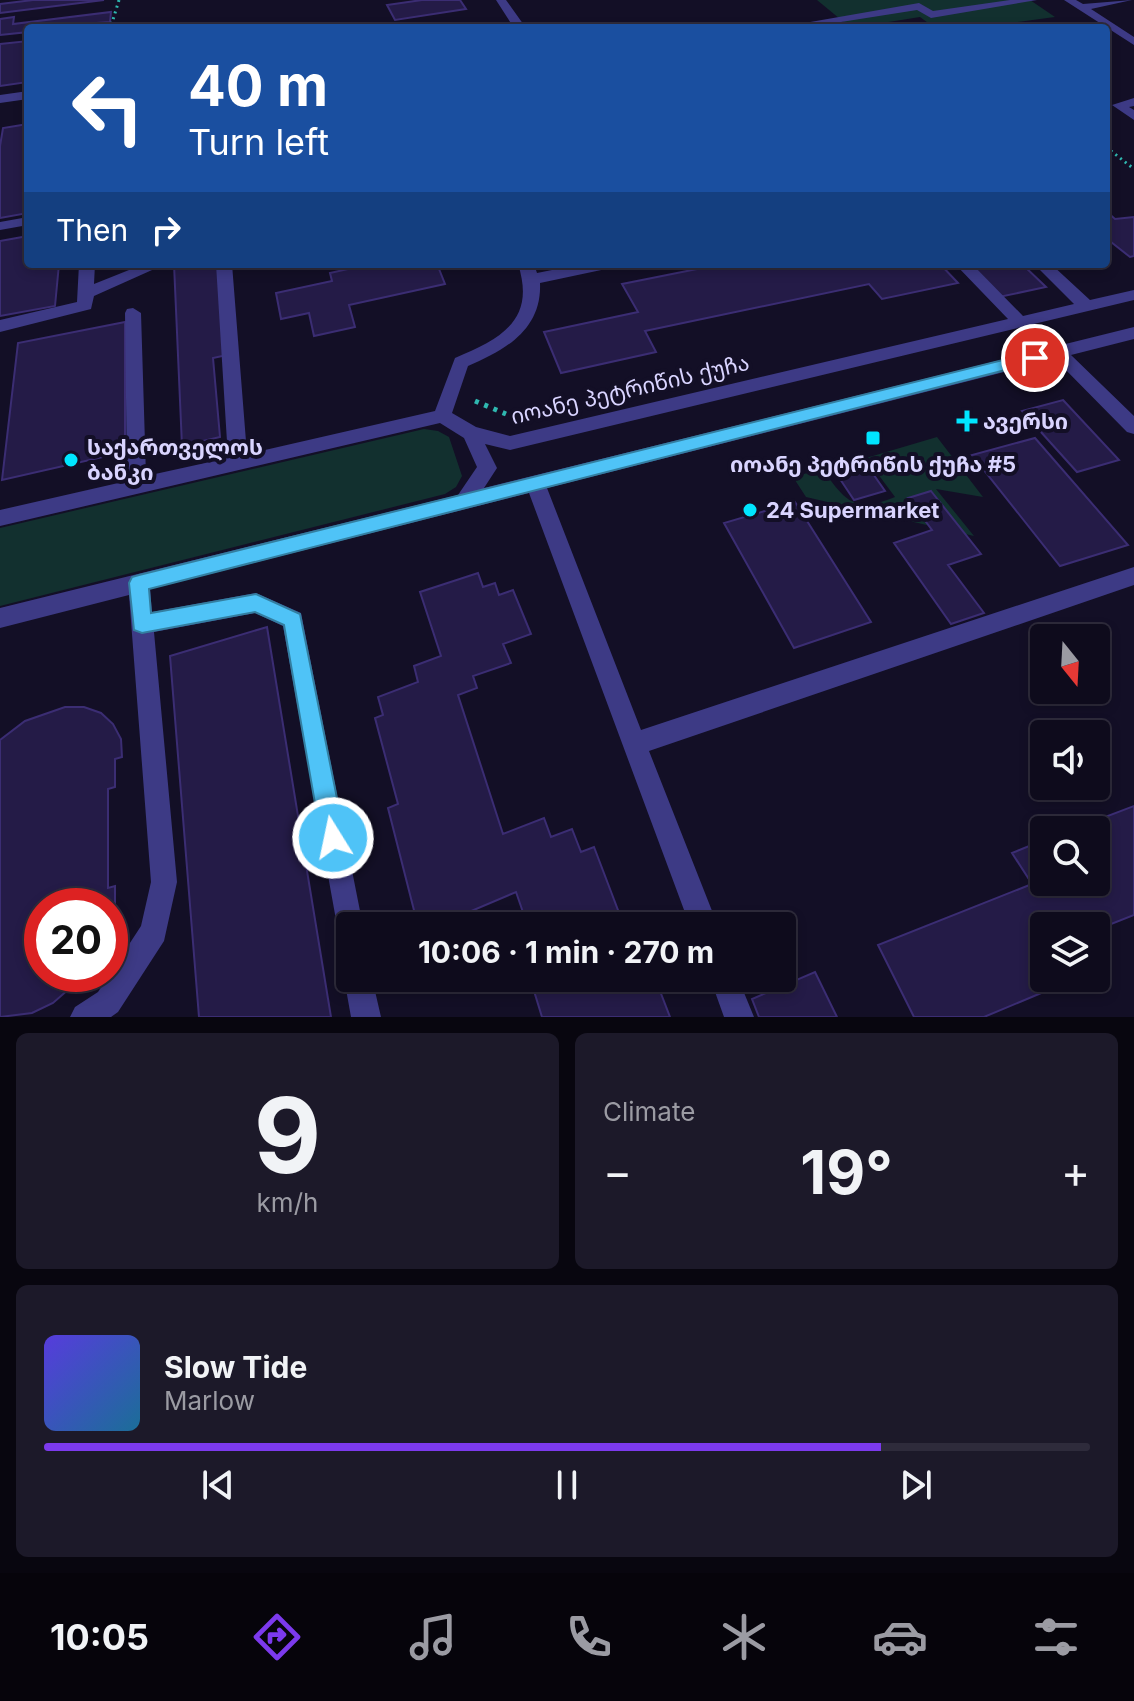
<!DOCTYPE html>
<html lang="en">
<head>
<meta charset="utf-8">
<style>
  :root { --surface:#0e0b1c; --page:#1c1929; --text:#f1f3f6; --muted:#9b9ba3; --line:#2e2b3b; --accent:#7c3aed }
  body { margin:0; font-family:Inter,"Noto Sans Georgian",sans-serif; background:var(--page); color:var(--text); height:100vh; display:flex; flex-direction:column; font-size:30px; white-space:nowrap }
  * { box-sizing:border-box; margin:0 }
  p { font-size:26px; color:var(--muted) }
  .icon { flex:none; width:44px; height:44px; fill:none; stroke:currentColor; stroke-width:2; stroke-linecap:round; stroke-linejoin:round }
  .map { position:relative; height:1017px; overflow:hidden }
  .sheet { display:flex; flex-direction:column; gap:16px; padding:16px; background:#08060f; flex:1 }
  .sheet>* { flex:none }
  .guide { position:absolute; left:24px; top:24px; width:1086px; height:244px; border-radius:8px; box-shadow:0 4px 12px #0003,0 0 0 2px var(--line); background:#1a4fa0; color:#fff; overflow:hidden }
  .needle { width:52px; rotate:162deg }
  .buttons { position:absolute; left:1030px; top:624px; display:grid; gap:16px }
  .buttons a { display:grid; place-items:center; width:80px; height:80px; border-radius:8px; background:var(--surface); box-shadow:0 4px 12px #0003,0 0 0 2px var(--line); font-size:40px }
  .speed { position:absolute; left:24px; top:888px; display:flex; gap:16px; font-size:40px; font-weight:700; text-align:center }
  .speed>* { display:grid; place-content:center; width:104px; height:104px; border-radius:50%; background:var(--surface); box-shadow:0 4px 12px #0003,0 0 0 2px var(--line); line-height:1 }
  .speed .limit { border:12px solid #d22; background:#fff; color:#111 }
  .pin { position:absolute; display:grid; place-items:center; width:68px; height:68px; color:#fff; margin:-34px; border:4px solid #fff; border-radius:50%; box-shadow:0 2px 8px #0007 }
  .me { position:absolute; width:88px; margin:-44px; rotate:350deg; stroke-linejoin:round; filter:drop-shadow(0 0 6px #0008) }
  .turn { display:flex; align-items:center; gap:28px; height:168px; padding:0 32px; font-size:36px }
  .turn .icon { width:104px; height:104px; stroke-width:2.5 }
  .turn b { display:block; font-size:56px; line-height:68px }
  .then { display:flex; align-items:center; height:76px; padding:0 32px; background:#0003; gap:16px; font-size:30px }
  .big { font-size:60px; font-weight:700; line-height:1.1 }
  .sheet .card { flex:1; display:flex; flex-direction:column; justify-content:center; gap:12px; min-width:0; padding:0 28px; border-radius:12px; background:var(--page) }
  .sheet .dial { align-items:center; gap:0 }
  .dial b { font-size:104px; line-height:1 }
  .song { display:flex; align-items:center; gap:24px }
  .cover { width:96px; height:96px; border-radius:12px; background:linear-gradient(135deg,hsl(250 70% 55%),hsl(200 70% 35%)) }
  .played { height:8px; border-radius:4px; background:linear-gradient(90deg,var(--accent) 80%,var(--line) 80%) }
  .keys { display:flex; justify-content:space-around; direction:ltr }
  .heat { display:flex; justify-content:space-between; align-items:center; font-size:44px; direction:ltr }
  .sheet .tiles { flex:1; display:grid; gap:16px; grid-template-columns:1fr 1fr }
  .card:last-child { grid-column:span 2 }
  .trip { position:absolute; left:336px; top:912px; width:460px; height:80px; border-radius:8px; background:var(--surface); box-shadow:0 4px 12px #0003,0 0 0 2px var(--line); font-weight:700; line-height:80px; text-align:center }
  .dock { display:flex; height:128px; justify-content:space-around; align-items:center; background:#06040b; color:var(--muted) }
  .dock .icon { width:56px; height:56px }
  .dock .selected { color:var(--accent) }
  .dock b { font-size:36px; color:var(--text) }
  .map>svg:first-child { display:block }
  .green { fill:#12302f }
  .building { fill:#241b47; stroke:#3b2d73; stroke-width:2 }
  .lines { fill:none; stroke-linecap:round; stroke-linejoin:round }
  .path-far1 { stroke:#2fb8b0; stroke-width:3; stroke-dasharray:2 4; stroke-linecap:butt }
  .path { stroke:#2fb8b0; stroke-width:5; stroke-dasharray:4 6; stroke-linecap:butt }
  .minor { fill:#3d3a85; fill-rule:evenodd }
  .route { fill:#4fc3f7; stroke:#337fa1; stroke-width:2 }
  .poi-dot { fill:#00e5ff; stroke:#130f26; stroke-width:3 }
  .labels { text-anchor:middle; stroke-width:8; stroke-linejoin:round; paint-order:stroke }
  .street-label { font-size:22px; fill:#d9d4ff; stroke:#130f26 }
  .poi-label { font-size:22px; font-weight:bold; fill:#d9d4ff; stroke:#130f26; text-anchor:start }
</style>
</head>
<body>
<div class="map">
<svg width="1134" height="1017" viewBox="0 0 1134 1017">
  <rect width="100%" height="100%" fill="#130f26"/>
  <!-- green -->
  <path class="green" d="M817 0H1030L1055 17 1003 24 1007 28H935L920 17 851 28Z
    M424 429 438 431 449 437 462 476 456 487 445 494 0 606V528Z
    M937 437 983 497 936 489 974 536 806 497 793 477 822 469C846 501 854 514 895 497L866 458Z"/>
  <!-- building -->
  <path class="building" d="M33 0H104L0 13V4Z
    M422 0H460L466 9 395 20 387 5Z
    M111 12 110 22 28 28V32L0 35V19L14 17 13 24Z
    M28 41V82L0 86V44Z
    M28 124V213L0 218V146L3 128Z
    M1106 211 1115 219 1134 217V256L1130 257 1106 238Z
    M28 236V264H59L55 306 0 316V241Z
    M174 264H219L227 355 213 358 220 437 182 446Z
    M347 264H437L445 284 349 305 355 327 314 336 309 313 281 319 276 293 332 281 330 273 348 269Z
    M722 264H940L958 283 882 299 869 284 645 331 656 352 561 373 544 332 638 312 622 284Z
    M967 264H1022L1046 287 999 297Z
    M125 322V452L2 480 18 343Z
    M1063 400 1119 460 1077 472 1022 411Z
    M1035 438 1128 545 1060 566 972 455Z
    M864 461 885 491 854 500 834 470 844 468 843 465Z
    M931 491 981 554 948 565 984 613 951 624 894 543 932 530 908 498Z
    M795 502 871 622 794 648 724 523Z
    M478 573 483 587 495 583 499 595 513 590 531 634 503 644 511 663 473 676 477 688 458 695 503 834 544 818 551 837 572 829 581 852 594 847 621 918 605 926H514L513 922 525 918 516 892 436 926H418L388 808 398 804 375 718 383 715 378 697 418 682 414 666 441 656 420 592Z
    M267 627 331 1017H199L170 656Z
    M65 707H84L101 713 113 724 121 739 122 757 115 759V787L108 789V888L115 886V910L110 932V906H42V974H86L53 1003 32 1013 0 1017V740L25 721Z
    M1134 806V915L1096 930V926H1044V978H1077L984 1017H914L878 945 1032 884 1012 853 1044 840V882H1096V830H1071Z
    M815 972 837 1017H759L752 999Z
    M530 978H655L670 1017H542Z"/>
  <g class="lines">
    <!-- path-far1 -->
    <path class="path-far1" d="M99 28 112 23 119 0
      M1106 147 1134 169"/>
    <!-- path -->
    <path class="path" d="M475 401 506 414"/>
    <!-- minor -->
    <path class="minor" d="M496 0H506L526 28H514Z
      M1010 0H1037L931 18 917 10 803 28H776L919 3 933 11Z
      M1064 0H1076L1083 4 1132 0 1091 9 1134 37V45Z
      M28 91V99L0 103V95Z
      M1134 98V106L1129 107 1134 110V120L1112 105Z
      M28 217V225L0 230V222Z
      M79 264H95L94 284 144 264 161 266 94 296 91 309 0 332V320L77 302Z
      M216 264H232L247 454 435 411 455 358C502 338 536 320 518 264H534L537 273 582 264H614L606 269 540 283C542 329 506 350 468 366L452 413 476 427 510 436 1008 319 955 264H972L1023 316 1074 304 1034 264H1051L1090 300 1134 290V300L510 450 485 444 497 468 484 488 1134 327V339L1071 355 1134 416V434L1127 432 1055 359 547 488 641 730 1134 567V585L649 751 718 926H690L529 493 150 589 152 612 256 593 301 613 363 926H350V946L340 942 283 626 255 613 154 632 177 882 164 941 118 1012 111 1017H70L75 1007 98 992 141 926 151 882 129 595 0 628V608L458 495 477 467 464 438 440 423 0 526V510L127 481 125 313 127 309 133 308 141 313 146 476 228 458Z
      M350 967V978H372L381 1017H351L344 978Z
      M710 978H738L754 1017H724Z"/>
  </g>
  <!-- route -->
  <path class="route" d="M1035 352 1041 354V361L149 589 151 613 256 594 300 614 345 838 341 847 333 850 324 847 321 838 284 625 255 612 142 633 134 630 129 583 132 577 139 575Z"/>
  <!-- markers -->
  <g class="poi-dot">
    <path d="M963 409h8v8h8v8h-8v8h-8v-8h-8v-8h8z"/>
    <rect x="865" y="430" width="16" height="16" rx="4"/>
    <circle cx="71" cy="460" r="8"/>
    <circle cx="750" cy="510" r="8"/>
  </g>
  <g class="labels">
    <!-- street labels -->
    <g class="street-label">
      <text transform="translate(630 389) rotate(-13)" y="8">იოანე პეტრიწის ქუჩა</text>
    </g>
    <!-- poi labels -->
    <g class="poi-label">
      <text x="983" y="429">ავერსი</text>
      <text x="87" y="455">საქართველოს<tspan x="87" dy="25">ბანკი</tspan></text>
      <text x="873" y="472" text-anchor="middle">იოანე პეტრიწის ქუჩა #5</text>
      <text x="766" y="518">24 Supermarket</text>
    </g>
  </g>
</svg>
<div class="buttons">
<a><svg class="needle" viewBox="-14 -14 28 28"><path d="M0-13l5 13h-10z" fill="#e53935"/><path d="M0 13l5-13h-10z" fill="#9b9ba3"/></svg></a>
<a><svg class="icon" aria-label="sound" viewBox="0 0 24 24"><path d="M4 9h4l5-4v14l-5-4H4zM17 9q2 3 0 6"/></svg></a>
<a><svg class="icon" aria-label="search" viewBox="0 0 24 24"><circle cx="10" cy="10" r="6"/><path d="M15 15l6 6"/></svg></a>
<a><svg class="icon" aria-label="layers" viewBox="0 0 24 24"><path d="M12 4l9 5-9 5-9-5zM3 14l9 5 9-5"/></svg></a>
</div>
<div class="speed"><div class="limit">20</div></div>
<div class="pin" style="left:1035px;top:358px;background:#d93025"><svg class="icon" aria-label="arrive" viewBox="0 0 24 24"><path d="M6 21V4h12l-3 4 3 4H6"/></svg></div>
<svg class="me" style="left:333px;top:838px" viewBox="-20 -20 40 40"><circle r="17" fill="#4fc3f7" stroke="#fff" stroke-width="3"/><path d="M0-11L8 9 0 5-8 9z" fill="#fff"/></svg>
<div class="trip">10:06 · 1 min · 270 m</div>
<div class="guide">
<div class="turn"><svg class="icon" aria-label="left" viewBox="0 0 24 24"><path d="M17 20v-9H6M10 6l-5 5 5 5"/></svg><div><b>40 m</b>Turn left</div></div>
<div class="then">Then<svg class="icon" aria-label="right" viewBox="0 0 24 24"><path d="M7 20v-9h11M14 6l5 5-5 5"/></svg></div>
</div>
</div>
<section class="sheet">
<div class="tiles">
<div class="card dial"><b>9</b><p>km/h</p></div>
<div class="card"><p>Climate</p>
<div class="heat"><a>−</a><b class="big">19°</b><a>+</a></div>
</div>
<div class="card">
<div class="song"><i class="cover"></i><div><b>Slow Tide</b><p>Marlow</p></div></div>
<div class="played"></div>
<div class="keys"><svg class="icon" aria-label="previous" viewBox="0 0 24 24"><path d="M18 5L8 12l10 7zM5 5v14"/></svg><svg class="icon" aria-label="pause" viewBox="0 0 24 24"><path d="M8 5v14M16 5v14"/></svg><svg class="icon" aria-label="next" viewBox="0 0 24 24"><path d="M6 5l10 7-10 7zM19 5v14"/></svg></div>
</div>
</div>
</section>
<nav class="dock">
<b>10:05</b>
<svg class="icon selected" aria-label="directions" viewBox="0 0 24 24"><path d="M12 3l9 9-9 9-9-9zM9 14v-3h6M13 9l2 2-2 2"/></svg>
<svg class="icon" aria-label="music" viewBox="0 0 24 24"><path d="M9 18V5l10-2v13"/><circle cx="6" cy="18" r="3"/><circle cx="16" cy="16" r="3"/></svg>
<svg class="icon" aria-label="phone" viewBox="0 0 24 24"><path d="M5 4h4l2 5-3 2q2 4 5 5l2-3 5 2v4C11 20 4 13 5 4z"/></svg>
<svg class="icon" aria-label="climate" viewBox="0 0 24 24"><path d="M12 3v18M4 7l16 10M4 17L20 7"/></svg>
<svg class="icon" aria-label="car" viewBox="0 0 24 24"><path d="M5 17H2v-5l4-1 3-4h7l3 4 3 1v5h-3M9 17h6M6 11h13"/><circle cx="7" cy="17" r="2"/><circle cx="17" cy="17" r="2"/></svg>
<svg class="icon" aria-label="filters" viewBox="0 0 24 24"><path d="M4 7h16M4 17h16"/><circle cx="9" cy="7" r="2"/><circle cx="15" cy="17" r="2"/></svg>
</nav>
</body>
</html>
